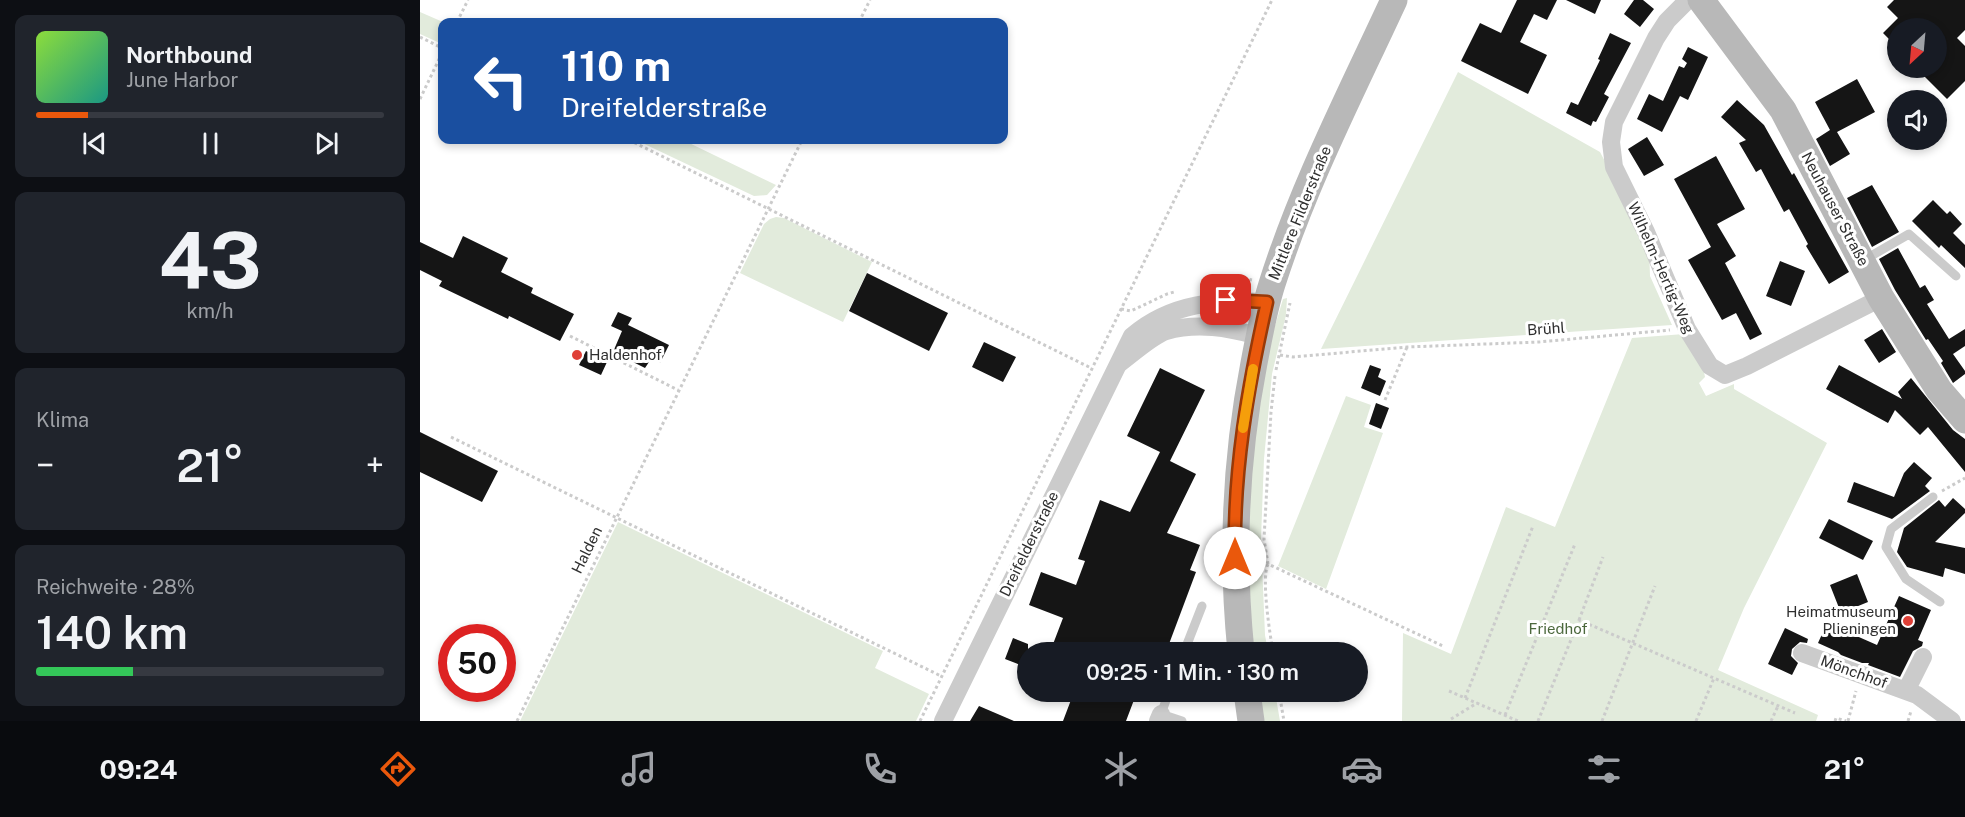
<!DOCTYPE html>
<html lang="de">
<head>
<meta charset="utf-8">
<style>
  :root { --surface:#171b24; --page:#20242c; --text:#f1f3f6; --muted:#9ea1a6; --line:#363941; --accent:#ea580c }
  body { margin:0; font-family:"Public Sans",sans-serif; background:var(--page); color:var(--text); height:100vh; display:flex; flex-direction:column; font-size:22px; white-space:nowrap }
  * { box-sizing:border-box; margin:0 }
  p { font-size:20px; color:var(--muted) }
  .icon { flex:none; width:33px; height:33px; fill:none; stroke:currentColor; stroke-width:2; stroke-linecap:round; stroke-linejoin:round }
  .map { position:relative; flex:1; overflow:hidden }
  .panel { display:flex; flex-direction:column; gap:15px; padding:15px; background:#0d0f14; width:420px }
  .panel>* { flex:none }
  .hud { position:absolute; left:18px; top:18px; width:570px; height:126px; border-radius:12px; box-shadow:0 3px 9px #0003; background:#1a4fa0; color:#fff; overflow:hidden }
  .needle { width:39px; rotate:206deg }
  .controls { position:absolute; left:1467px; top:18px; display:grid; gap:12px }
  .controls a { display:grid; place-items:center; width:60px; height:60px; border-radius:50%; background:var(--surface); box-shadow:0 3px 9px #0003; font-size:30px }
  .speed { position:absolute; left:18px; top:624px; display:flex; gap:12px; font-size:30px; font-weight:700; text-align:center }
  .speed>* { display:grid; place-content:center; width:78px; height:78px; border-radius:50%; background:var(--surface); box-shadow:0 3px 9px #0003; line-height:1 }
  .speed .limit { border:9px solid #d22; background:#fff; color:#111 }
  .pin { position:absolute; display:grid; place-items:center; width:51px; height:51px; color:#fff; margin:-26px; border-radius:12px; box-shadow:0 3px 9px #0006 }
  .me { position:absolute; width:66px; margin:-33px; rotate:0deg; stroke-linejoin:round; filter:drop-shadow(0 0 4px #0008) }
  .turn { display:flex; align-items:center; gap:21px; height:126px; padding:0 24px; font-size:27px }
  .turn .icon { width:78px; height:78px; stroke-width:2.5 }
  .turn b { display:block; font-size:42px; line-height:51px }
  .big { font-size:45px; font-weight:600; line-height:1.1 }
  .panel .widget { flex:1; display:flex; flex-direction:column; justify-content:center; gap:9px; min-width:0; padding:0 21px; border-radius:12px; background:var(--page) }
  .panel .dial { align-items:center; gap:0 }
  .dial b { font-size:78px; line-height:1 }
  .song { display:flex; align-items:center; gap:18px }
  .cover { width:72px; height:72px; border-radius:9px; background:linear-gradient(135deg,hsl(90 70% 55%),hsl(170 70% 35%)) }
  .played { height:6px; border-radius:3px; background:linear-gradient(90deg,var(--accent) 15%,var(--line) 15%) }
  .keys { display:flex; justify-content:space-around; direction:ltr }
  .heat { display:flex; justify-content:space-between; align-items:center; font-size:33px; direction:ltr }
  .charge { height:9px; border-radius:4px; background:linear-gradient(90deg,#34c759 28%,var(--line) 0) }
  .trip { position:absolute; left:597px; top:642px; width:351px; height:60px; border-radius:30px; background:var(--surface); box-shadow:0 3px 9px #0003; font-weight:600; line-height:60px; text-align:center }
  .menu { display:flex; height:96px; justify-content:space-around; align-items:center; background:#090b0e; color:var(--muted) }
  .menu .icon { width:42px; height:42px }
  .menu .selected { color:var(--accent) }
  .menu b { font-size:27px; color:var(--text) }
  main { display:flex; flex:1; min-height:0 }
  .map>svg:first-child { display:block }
  .green { fill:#e2ebdc }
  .building { fill:#151515 }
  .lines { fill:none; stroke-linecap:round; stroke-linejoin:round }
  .path { stroke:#cbcbcb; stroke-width:3; stroke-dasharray:3 3; stroke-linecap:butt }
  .lane { stroke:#cbcbcb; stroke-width:9 }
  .street { stroke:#cbcbcb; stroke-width:18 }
  .secondary { stroke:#b8b8b8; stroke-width:27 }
  .route-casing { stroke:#983908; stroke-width:15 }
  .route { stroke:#ea580c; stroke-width:10 }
  .slow { stroke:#f59e0b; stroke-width:10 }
  .poi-dot { fill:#df4037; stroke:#fff; stroke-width:2 }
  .labels { text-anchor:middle; stroke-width:6; stroke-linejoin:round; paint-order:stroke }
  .street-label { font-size:15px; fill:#2e2e2e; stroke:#fff }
  .poi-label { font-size:15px; fill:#2e2e2e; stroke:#fff; text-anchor:start }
  .park-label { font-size:15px; fill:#4c683d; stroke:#fff }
</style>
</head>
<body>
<main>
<section class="panel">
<div class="widget">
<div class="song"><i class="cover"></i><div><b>Northbound</b><p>June Harbor</p></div></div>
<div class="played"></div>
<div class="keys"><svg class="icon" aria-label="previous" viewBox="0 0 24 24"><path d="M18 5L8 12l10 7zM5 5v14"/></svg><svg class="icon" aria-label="pause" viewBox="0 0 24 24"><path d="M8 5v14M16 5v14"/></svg><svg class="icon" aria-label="next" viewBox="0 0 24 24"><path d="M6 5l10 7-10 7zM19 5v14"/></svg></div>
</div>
<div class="widget dial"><b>43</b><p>km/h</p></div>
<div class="widget"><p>Klima</p>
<div class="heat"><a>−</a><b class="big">21°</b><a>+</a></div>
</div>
<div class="widget"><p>Reichweite · 28%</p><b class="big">140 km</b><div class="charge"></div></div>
</section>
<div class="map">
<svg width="1545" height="721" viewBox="0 0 1545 721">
  <rect width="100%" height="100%" fill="#fff"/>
  <!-- green -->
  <path class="green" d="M0 12 23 22 22 44 0 34Z
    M1038 72 1180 152 1229 245 1230 276 1252 325 901 349Z
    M216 140H263L356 185 347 195 334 196Z
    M356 217 364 218 452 262 423 322 320 273 344 224 350 219Z
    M867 298 866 315 852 374 844 459 841 539 845 635 848 652H828L824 604 831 449 851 339 863 299Z
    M1264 334 1284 372 1285 377 1279 383 1286 396 1314 384V389L1407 443 1324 608 1298 670 1398 715 1396 721H982L983 633 1031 654 1086 507 1135 527 1212 338Z
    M926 396 951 405 944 427 963 433 906 589 858 566Z
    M198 522 463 651 455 668 509 694 496 721H100Z
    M834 692H855L860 721H841Z"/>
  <!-- building -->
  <path class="building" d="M1097 0H1137L1127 20 1114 14 1100 42 1127 55 1108 94 1041 61 1060 23 1081 33Z
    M1146 0H1181L1175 14Z
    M1214 0H1223L1234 9 1220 27 1204 14Z
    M1474 0H1545V30L1537 38 1545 46V81L1527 99 1496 68H1516V28H1478V48L1463 33 1478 18 1467 7Z
    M1190 33 1211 43 1184 94 1189 97 1176 122 1173 121 1171 126 1146 113 1151 102 1158 105 1180 60 1178 59Z
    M1268 47 1288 57 1268 100 1260 96 1242 132 1217 119 1229 94 1243 101 1259 66 1264 68 1267 63 1262 59Z
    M1437 79 1455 112 1417 132 1430 154 1410 166 1396 139 1410 130 1395 102Z
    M1317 100 1344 125 1372 175 1374 173 1429 272 1409 284 1386 246 1388 244 1369 209 1364 212 1341 169 1336 172 1319 143 1326 140 1301 117Z
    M1227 137 1244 165 1224 176 1208 149Z
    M1296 156 1325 209 1297 224 1316 256 1305 263 1342 334 1330 340 1316 313 1302 320 1268 260 1291 247 1254 179Z
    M1452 185 1479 232 1452 247 1427 198Z
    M1513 200 1527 214 1530 211 1542 224 1533 233 1545 245V268L1521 245 1519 248 1492 221Z
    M43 236 88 258 81 272 113 288 111 293 154 314 140 341 89 316 88 319 19 286 22 281 0 270V242L33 258Z
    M1478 248 1500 288 1505 285 1514 300 1507 304 1529 339 1545 329V346L1533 354 1545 371V374L1533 383 1521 363 1523 361 1508 339 1506 340 1475 290 1459 259Z
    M1360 261 1385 271 1371 306 1346 296Z
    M447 273 528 313 509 351 429 311Z
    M198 312 212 318 208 325 249 345 240 363 231 359 225 368 193 352 202 331 191 326Z
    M1462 329 1476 352 1459 363 1444 340Z
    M564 342 596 357 583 382 552 367Z
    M166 351 187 362 181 375 159 365Z
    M950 365 961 369 958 377 966 381 960 396 941 388Z
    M1419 365 1482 399 1478 392 1491 378 1533 430 1545 439V472L1508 427 1500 435 1475 410 1468 423 1406 389Z
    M740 368 785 390 750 461 776 474 747 533 780 545 770 570 776 572 746 652H630L643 618 609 605 621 572 656 585 665 561 658 559 680 500 710 512 740 452 707 436Z
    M956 403 969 408 961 429 949 424Z
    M0 432 78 471 62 502 0 472Z
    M1494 462 1512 478 1505 486 1510 491 1472 519 1427 502 1434 482 1474 497 1484 473Z
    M1533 498 1545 509V513L1515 542 1545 548V574L1525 568 1523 577 1487 567 1477 552 1484 528 1519 500 1525 507Z
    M1409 519 1453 541 1443 560 1399 538Z
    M1437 574 1448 602 1421 613 1410 585Z
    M1479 596 1511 610 1498 640 1503 642 1502 646 1493 651 1480 677 1448 665 1449 663H1442L1421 655 1418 652 1398 643 1407 623 1457 645Z
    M1365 628 1388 639 1387 643 1380 642 1372 649 1371 656 1378 663 1372 675 1348 664Z
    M593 638 608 644V668L585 659Z
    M654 692H717L706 721H643Z
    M559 706 594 721H550Z"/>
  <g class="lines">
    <!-- path -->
    <path class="path" d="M37 22 48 0
      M439 22 450 0
      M0 37 22 48
      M0 99 22 53
      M209 140 671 368
      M820 284H823L827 279 832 280
      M701 309 711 311 747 294 754 292
      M150 336 258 390
      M860 355 873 357 987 347 1119 342 1250 330
      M856 370 870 303
      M855 376 851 412 844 539 848 564 1023 646
      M965 400 987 347
      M31 437 521 676
      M1522 491 1545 478
      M848 564C841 579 850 634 853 652
      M1159 620 1183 557
      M1029 691 1098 721
      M859 692 864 721
      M1045 698 1113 526
      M1085 715 1155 544
      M1031 719 1057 703
      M97 721 382 140
      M500 721 852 0
      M1118 721 1159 620 1375 713
      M1182 721 1235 586
      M1276 721 1294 678
      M1351 721 1358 706
      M1415 721 1416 718 1426 721
      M1428 721 1436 691
      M1488 721 1491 711"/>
    <!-- lane -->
    <path class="lane" d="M1444 260 1489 234 1536 276
      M1513 497 1471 529 1466 547 1486 579 1520 602
      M764 652 782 606
      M749 692 741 714 762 721"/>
    <!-- street -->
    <path class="street" d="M1268 0 1247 21 1236 38 1194 122 1191 142 1194 167 1226 232 1267 329 1290 366 1305 375 1327 366 1461 298
      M700 363C712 354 732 336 746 331 778 322 808 328 839 336
      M1382 653 1486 691
      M1503 657 1486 691 1497 695 1532 721
      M523 721 712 336C752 302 797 300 847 302
      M738 721 741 714"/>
    <!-- secondary -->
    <path class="secondary" d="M1281 0 1363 110 1461 298 1519 390 1545 420
      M821 652C811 554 815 461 834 363 839 337 844 309 852 284 883 186 931 93 974 0
      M827 692 831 721"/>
  </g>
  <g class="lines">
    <defs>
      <path id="route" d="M806 300 847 302C828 386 813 471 815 558"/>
    </defs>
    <!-- route casing -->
    <use href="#route" class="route-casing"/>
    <!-- route -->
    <use href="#route" class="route"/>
    <!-- slow -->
    <path class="slow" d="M823 428 833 369"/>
  </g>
  <!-- markers -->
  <g class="poi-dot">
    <circle cx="157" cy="355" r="6"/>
    <circle cx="1488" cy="621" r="6"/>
  </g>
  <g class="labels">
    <!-- street labels -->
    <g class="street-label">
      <text transform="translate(1415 209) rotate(62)" y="5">Neuhauser Straße</text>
      <text transform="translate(880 213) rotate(-68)" y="5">Mittlere Filderstraße</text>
      <text transform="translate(1241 268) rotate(66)" y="5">Wilhelm-Hertig-Weg</text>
      <text transform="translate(1126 329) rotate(-4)" y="5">Brühl</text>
      <text transform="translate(609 544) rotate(-64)" y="5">Dreifelderstraße</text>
      <text transform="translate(167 550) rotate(-64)" y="5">Halden</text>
      <text transform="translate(1434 672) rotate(20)" y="5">Mönchhof</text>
    </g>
    <!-- poi labels -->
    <g class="poi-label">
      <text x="169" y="360">Haldenhof</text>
      <text x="1476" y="617" text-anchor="end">Heimatmuseum<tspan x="1476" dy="17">Plieningen</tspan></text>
    </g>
    <!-- park labels -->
    <g class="park-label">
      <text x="1138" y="634">Friedhof</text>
    </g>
  </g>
</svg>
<div class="controls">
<a><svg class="needle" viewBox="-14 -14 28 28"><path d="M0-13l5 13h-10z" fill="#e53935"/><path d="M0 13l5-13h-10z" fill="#9ea1a6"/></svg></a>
<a><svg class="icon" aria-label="sound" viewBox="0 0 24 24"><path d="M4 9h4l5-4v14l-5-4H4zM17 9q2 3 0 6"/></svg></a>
</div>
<div class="speed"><div class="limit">50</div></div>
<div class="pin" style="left:806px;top:300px;background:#d93025"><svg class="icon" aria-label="arrive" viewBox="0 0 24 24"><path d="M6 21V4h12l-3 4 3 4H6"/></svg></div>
<svg class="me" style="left:815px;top:558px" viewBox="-20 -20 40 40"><circle r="19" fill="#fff"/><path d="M0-13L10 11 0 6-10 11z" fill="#ea580c"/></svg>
<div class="trip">09:25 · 1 Min. · 130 m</div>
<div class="hud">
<div class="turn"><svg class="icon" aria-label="left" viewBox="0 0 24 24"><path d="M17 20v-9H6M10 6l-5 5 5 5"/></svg><div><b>110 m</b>Dreifelderstraße</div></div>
</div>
</div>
</main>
<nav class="menu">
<b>09:24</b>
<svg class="icon selected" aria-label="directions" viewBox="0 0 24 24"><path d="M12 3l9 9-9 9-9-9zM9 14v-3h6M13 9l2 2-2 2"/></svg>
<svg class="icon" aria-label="music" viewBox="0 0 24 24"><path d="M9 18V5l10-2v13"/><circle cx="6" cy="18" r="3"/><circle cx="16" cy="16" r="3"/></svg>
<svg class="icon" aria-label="phone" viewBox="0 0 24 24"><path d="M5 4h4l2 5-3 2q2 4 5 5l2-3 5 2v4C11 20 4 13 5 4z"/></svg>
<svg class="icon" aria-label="climate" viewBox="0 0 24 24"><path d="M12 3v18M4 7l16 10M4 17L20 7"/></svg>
<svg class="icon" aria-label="car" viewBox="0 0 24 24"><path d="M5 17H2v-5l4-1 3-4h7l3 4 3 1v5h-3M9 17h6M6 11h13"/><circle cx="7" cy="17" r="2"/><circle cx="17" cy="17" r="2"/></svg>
<svg class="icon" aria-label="filters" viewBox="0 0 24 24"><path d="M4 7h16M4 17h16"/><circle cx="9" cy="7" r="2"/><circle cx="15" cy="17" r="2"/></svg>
<b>21°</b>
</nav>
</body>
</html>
